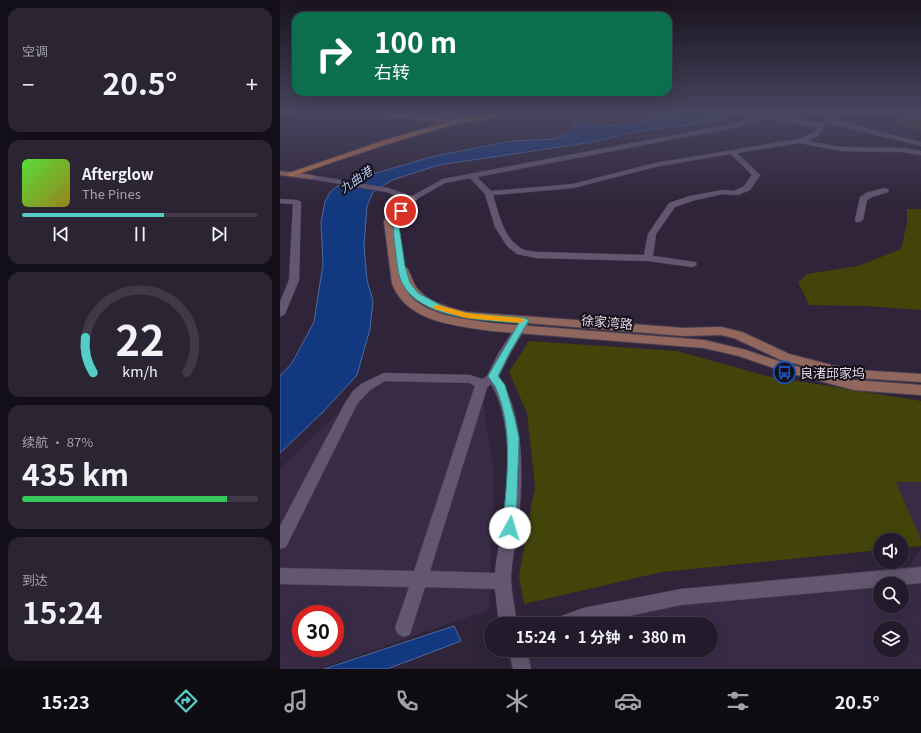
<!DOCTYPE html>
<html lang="zh">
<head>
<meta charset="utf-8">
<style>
  :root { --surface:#231b2b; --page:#2b2433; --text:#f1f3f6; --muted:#a3a1a9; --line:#403947; --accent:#54cdc7 }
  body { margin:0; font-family:Georgia,"Noto Sans SC",serif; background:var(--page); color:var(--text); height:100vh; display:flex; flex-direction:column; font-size:15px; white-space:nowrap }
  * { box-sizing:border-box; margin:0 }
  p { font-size:13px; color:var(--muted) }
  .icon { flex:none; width:22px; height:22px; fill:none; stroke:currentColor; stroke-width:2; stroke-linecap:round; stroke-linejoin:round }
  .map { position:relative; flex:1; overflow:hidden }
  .details { display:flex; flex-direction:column; gap:8px; padding:8px; background:#130f18; width:280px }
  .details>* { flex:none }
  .banner { position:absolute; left:12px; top:12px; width:380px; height:84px; border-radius:12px; box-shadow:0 4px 16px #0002,0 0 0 1px var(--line); background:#0b6e4f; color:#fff; overflow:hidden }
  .tools { position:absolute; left:593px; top:533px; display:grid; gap:8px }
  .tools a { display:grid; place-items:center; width:36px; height:36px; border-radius:50%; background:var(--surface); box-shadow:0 4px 16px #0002,0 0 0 1px var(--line); font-size:20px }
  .speed { position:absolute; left:12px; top:605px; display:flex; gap:8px; font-size:20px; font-weight:700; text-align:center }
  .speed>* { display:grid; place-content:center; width:52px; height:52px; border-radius:50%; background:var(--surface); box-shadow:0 4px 16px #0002,0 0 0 1px var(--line); line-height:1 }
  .speed .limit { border:6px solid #d22; background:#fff; color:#111 }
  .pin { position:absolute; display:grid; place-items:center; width:34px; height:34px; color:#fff; margin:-17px; border:2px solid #fff; border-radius:50%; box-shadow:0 1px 4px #0007 }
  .me { position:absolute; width:44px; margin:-22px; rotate:6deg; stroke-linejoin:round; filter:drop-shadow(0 0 3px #0008) }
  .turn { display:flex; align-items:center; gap:14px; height:84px; padding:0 16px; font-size:18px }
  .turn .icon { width:52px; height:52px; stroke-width:2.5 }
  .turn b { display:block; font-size:28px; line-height:34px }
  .big { font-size:30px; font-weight:700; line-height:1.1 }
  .details .card { flex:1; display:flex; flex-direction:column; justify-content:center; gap:6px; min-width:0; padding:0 14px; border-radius:12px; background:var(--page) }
  .details .dial { align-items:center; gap:0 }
  .dial svg { height:104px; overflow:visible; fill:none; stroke:var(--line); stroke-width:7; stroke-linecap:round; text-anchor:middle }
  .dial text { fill:var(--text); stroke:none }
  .song { display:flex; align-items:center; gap:12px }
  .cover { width:48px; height:48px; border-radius:6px; background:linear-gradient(135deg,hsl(110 70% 55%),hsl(50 70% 35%)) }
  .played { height:4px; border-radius:2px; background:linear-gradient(90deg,var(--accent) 60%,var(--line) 60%) }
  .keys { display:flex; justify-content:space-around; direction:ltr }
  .heat { display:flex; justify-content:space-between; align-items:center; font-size:22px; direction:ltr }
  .charge { height:6px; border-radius:3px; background:linear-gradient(90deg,#34c759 87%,var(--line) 0) }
  .trip { position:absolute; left:204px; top:617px; width:234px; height:40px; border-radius:20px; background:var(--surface); box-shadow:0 4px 16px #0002,0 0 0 1px var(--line); font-weight:700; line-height:40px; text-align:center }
  .dock { display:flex; height:64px; justify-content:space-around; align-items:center; background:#0e0b11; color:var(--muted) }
  .dock .icon { width:28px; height:28px }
  .dock .current { color:var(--accent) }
  .dock b { font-size:18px; color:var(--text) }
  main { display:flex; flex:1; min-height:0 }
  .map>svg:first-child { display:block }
  .built { fill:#392b46; fill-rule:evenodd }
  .green { fill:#424409 }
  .water { fill:#123880; stroke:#50699f }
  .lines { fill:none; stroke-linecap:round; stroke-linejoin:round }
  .street-casing { stroke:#4c4254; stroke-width:1 }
  .secondary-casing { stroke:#4c4254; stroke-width:2 }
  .primary-casing { stroke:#4c4254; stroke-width:2 }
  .street { fill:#63566f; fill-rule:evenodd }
  .secondary { fill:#91665d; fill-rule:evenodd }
  .primary { fill:#bf764b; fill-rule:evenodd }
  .route { fill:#54cdc7; stroke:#378581 }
  .slow { fill:#f59e0b }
  .labels { text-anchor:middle; stroke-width:4; stroke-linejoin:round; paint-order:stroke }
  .far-water-label { font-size:12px; font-style:italic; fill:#b0c8f2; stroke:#141019 }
  .street-label { font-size:13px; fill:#e1dae8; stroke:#141019 }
  .poi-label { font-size:13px; fill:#e1dae8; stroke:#141019; text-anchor:start }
</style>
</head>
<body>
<main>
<section class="details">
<div class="card"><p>空调</p>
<div class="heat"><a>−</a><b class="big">20.5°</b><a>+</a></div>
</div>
<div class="card">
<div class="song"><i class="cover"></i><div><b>Afterglow</b><p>The Pines</p></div></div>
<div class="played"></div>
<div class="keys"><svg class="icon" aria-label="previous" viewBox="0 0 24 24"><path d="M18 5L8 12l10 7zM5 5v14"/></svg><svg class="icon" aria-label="pause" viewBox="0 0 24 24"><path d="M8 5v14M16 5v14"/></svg><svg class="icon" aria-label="next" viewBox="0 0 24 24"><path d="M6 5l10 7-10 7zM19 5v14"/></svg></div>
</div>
<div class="card dial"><svg viewBox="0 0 100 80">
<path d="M14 69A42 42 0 1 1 86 69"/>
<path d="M14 69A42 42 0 0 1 8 42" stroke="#54cdc7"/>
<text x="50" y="56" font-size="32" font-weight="700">22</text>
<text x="50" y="72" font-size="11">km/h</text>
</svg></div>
<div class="card"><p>续航 · 87%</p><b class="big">435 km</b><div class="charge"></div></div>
<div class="card"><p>到达</p><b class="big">15:24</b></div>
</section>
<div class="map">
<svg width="641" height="669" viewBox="0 0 641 669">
  <rect width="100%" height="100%" fill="#2f2439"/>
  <!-- built -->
  <path class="built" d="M104 377 201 386 214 475 209 610 38 669H0V468L93 381ZM21 614H55V648H21Z
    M615 482H641V540Z
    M641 549V669H239V650H431V624H319L401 597 620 578ZM600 584H622V606H600ZM600 628H622V650H600Z"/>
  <!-- green -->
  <path class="green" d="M641 117V130L616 124 622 119Z
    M627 209H641V310L586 306 529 305 518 282 527 274 578 266 621 249 627 223Z
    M249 341 397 351 487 376 641 401V482H616L641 540V546L622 548V540H600V550L382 572 244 604 239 576 255 486 247 413 229 372Z"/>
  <!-- water -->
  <path class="water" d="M292 112H297L296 114 299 118 298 122C312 132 381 120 396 112H459L422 123 365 130 313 142 159 165 112 180 93 192 87 206 84 246 87 280 93 301 90 329 77 375 42 413 0 453V376L12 363 34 322 43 264 41 222 45 202 50 192 56 187 82 177 155 156 232 141 275 139 292 131 295 124 291 119Z
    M174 626 181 641 107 669H44Z"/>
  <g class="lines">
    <defs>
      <path id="street" d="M556 112H562L553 120 641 142V146L549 123 543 126V130L537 136 527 141 562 147 622 148 641 151V155L622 152 562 151 519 143 457 153 480 175 470 190 458 195 443 194 415 200 395 207 376 234 373 256 415 262 417 264 415 266 412 267 368 261 257 258 237 254 227 246 215 227 205 194 190 178 165 183 133 201 106 192 31 179 27 177 31 175 108 188 132 196 163 179 457 123 485 114 538 123 547 120ZM485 118 538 127 533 133 518 139 375 163 293 184 211 191 197 177 458 127ZM451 154 472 175 464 186 454 191 443 190 410 196 389 203 368 234 364 255 257 252C252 251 246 251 242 249 223 238 219 214 213 195L293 188 375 167Z
        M605 188 609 190 608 192 592 197 587 200 583 220 579 222H576L575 220 580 197 586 193Z
        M0 199 17 200 21 202 19 280 5 314 0 317V302L9 280 13 204 0 203Z
        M245 318 250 321 231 352 219 376C246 421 243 477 238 527 236 543 232 559 231 576 231 592 235 608 237 624H219L215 589 145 587 130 634 124 637 118 634 115 628 129 587 0 584V568L134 571 195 386 189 383 105 381 90 390 77 404 6 547 0 549V526L65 403 73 391 81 384 104 373 190 375 202 379 207 376 219 352 241 319ZM211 384C234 422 228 485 222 528 220 543 216 558 215 573L150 571 207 388Z
        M641 567V583L622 585 600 584V587L401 605 311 624H273L276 618 303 608 401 589Z
        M229 650H247L251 669H233Z"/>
      <path id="secondary" d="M91 112H106L153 118 178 119 181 121 178 123 153 122 94 114Z
        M0 171 31 175 35 177 31 179 0 175Z
        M133 196 137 199C132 204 124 204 119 210 109 221 118 253 121 267L127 268C131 274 132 281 136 287 148 303 168 307 186 312L404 328 441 327 462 332 509 354 551 365 577 370 641 374V382L577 378 551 373 501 360 454 338 441 335 404 336 186 318C160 312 137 307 123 283 133 315 184 319 212 323L424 340 466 350 510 365 574 380 641 385V395L574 390 502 371 459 356 424 348 212 331C178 326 129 323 113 286 111 281 111 273 110 268 108 252 106 237 104 222 108 207 119 200 133 196Z"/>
      <path id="primary" d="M217 112H226C214 121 190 120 176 124 121 139 67 157 13 176H10L6 174 105 140 178 119Z"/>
    </defs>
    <!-- street casing -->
    <use href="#street" class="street-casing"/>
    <!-- secondary casing -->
    <use href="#secondary" class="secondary-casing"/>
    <!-- primary casing -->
    <use href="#primary" class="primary-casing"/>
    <!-- street -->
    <use href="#street" class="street"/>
    <!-- secondary -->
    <use href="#secondary" class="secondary"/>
    <!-- primary -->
    <use href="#primary" class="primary"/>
  </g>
  <!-- sky -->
  <linearGradient id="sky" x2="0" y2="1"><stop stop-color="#1a141f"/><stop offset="0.55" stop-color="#47455f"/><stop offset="1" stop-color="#47455f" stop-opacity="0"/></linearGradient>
  <rect width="641" height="205" fill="url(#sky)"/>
  <!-- route -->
  <path class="route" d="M118 209 124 211 119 226 125 266 130 283 138 293 166 308 186 313 245 318 249 320 230 352 218 376 225 385 235 419 239 438 236 528 234 531 230 533 225 531 223 528C226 482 235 430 215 386 213 383 210 380 208 376L239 323C205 320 140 319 122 283 118 275 117 263 116 254 114 238 111 224 118 209Z"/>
  <!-- slow -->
  <path class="slow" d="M155 305H158L187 313 241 318 245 320 241 323 186 318 155 309 153 307Z"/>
  <!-- icons -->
  <defs>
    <symbol id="bus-ring" viewBox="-11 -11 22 22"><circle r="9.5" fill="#141019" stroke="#1a4fb4" stroke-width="1.5"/><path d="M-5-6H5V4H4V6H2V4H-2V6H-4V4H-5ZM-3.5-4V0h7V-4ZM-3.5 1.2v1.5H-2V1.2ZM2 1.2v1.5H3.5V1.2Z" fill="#1a4fb4"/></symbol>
  </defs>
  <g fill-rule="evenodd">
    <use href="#bus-ring" x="492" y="360" width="25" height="25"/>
  </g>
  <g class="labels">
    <!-- far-water labels -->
    <g class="far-water-label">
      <text transform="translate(76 180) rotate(-34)" y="4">九曲港</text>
    </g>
    <!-- street labels -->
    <g class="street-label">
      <text transform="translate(327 322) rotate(5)" y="5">徐家湾路</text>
    </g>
    <!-- poi labels -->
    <g class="poi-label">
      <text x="520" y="378">良渚邱家坞</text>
    </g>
  </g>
</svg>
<div class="tools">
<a><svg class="icon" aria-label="sound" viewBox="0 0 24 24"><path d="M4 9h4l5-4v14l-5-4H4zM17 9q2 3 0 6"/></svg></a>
<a><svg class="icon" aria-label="search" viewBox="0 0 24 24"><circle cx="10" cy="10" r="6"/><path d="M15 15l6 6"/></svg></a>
<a><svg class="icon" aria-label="layers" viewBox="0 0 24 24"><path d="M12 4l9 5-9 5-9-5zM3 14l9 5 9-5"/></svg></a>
</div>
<div class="speed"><div class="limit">30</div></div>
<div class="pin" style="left:121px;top:211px;background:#d93025"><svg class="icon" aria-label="arrive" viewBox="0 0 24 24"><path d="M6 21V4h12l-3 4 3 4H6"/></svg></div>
<svg class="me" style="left:230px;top:528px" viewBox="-20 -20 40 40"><circle r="19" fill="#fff"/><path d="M0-13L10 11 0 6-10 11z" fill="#54cdc7"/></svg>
<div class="trip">15:24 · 1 分钟 · 380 m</div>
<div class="banner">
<div class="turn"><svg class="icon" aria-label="right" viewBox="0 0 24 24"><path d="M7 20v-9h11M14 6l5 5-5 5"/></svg><div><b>100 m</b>右转</div></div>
</div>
</div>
</main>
<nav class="dock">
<b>15:23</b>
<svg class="icon current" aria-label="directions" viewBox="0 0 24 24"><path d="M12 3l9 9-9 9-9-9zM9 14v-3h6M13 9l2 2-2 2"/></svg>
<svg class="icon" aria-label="music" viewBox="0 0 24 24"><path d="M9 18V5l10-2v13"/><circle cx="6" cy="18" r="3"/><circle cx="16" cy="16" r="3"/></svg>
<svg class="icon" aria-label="phone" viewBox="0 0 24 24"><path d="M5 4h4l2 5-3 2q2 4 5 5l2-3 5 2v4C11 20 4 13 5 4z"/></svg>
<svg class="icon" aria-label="climate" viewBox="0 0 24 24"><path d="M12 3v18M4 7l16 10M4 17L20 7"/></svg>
<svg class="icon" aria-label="car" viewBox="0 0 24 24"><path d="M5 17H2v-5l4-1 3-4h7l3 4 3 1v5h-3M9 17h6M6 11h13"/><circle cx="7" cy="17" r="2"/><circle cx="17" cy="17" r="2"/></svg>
<svg class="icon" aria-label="filters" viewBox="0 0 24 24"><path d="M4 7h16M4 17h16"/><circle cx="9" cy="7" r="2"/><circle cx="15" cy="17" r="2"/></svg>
<b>20.5°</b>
</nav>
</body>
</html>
